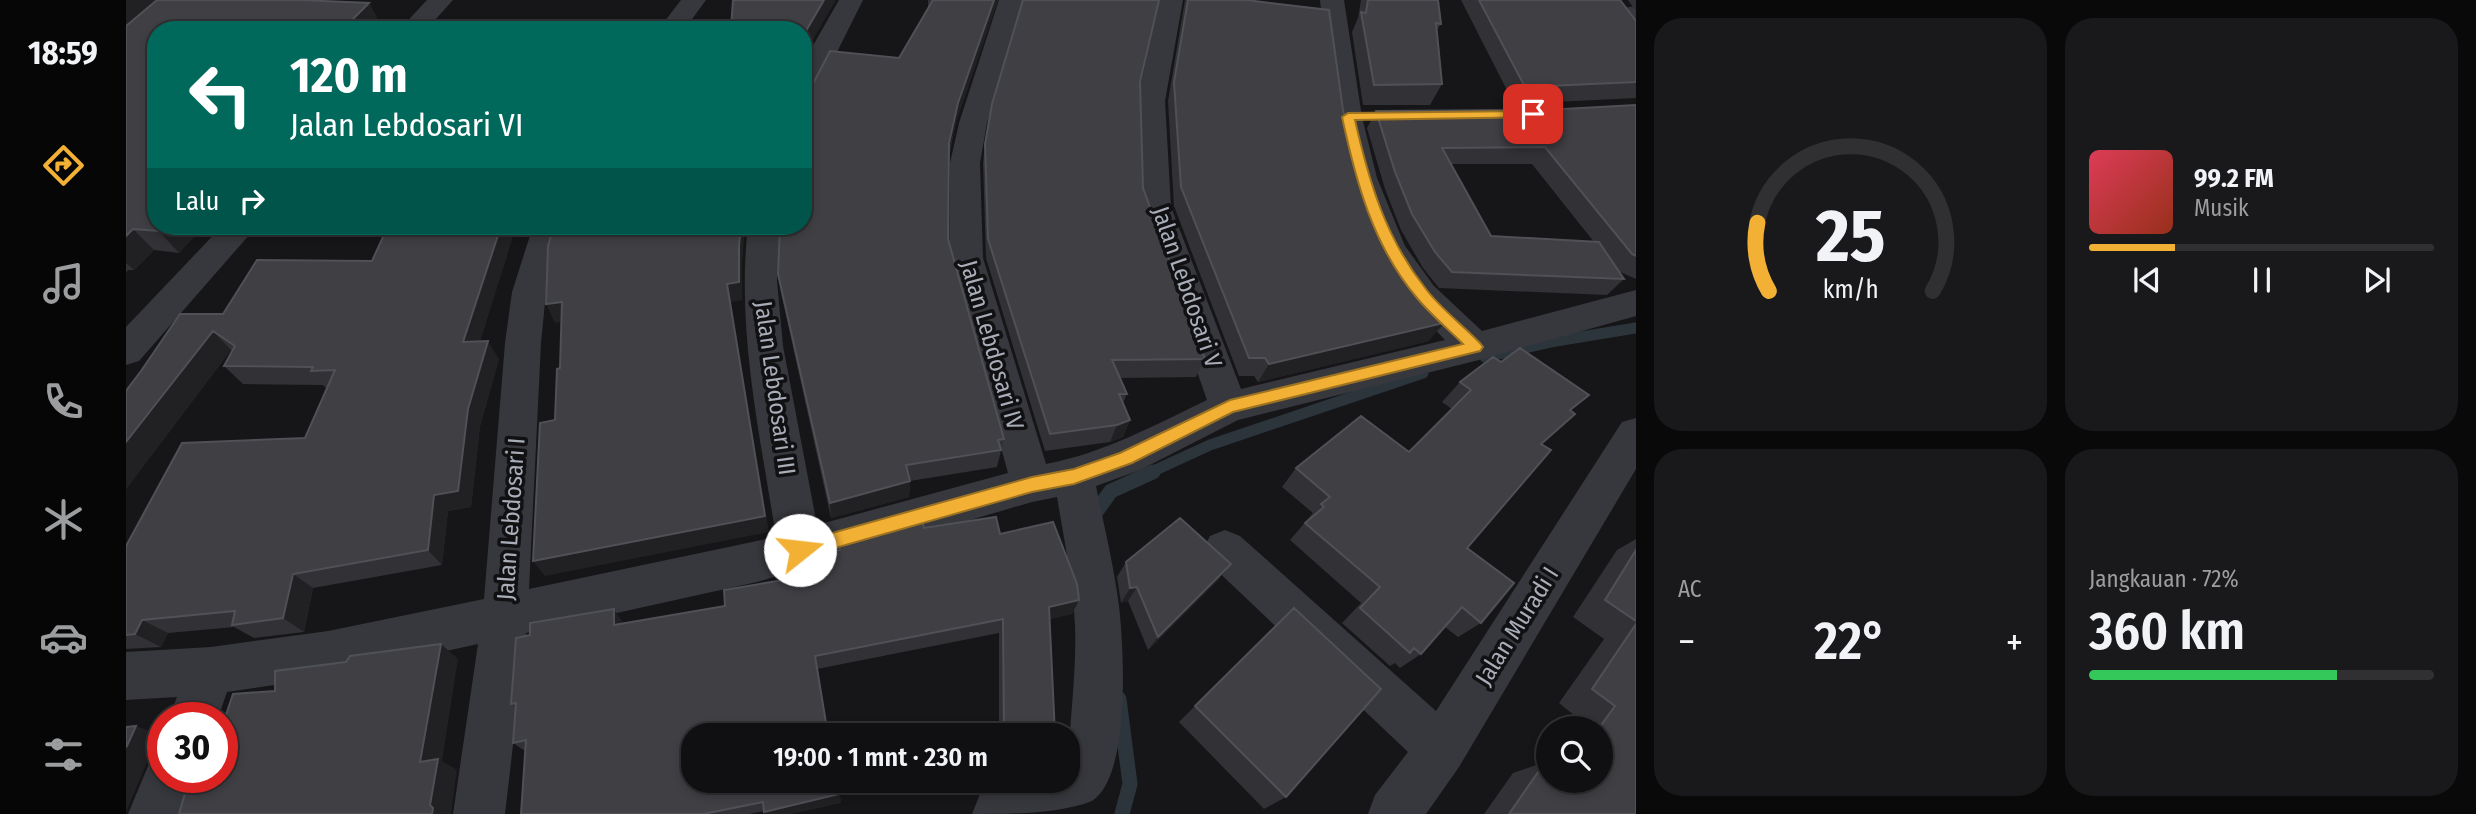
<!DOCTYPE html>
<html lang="id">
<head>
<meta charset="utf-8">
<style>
  :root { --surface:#101012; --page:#19191b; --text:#f1f3f6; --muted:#9c9d9f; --line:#303032; --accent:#f2b134 }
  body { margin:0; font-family:"Fira Sans Condensed",sans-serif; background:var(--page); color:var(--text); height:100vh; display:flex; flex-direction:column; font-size:26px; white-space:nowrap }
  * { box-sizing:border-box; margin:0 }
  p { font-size:23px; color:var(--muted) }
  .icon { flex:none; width:38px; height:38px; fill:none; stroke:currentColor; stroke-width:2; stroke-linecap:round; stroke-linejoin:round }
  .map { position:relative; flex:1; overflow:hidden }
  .details { display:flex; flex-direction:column; gap:18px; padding:18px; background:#09090a; width:840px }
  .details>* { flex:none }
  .guide { position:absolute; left:21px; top:21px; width:665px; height:214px; border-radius:28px; box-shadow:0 4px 10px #0003,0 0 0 2px var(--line); background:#00695c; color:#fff; overflow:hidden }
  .controls { position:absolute; left:1410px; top:716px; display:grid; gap:14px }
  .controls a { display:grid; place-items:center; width:77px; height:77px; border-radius:50%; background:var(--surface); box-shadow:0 4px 10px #0003,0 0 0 2px var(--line); font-size:35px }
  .speed { position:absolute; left:21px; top:702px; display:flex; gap:14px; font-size:35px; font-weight:700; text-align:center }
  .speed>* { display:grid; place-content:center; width:91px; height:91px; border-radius:50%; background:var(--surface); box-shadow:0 4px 10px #0003,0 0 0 2px var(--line); line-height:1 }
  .speed .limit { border:10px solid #d22; background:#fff; color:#111 }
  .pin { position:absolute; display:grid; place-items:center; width:60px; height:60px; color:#fff; margin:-30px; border-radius:14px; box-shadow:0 4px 10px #0006 }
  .me { position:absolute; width:77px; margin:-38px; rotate:74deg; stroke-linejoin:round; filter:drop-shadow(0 0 5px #0008) }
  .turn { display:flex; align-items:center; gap:24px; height:147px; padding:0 28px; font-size:32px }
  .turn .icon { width:91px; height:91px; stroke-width:2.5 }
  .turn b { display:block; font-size:49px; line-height:60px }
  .then { display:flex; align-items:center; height:66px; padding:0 28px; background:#0003; gap:14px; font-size:26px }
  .big { font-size:52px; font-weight:600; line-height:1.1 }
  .details .tile { flex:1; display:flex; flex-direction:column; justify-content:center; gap:10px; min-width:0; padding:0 24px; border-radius:28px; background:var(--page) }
  .details .dial { align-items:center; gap:0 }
  .dial svg { height:182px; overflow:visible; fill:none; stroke:var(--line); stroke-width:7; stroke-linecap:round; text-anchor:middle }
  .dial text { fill:var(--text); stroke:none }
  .song { display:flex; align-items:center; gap:21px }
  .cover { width:84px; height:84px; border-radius:10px; background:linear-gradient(135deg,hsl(350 70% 55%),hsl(10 70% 35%)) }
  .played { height:7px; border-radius:4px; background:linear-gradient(90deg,var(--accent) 25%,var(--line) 25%) }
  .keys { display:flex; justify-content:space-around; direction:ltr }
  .heat { display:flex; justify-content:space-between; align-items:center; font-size:38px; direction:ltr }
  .charge { height:10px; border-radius:5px; background:linear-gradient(90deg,#34c759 72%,var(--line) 0) }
  .details .tiles { flex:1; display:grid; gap:18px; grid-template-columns:repeat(2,1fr) }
  .trip { position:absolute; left:555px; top:723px; width:399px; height:70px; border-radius:28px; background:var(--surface); box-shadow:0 4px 10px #0003,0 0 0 2px var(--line); font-weight:600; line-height:70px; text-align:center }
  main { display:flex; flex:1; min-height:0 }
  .menu { display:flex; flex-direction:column; width:126px; justify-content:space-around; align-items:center; background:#060607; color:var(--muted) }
  .menu .icon { width:49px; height:49px }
  .menu .on { color:var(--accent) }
  .menu b { font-size:32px; color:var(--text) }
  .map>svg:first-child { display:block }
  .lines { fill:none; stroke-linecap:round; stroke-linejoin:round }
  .stream-far1 { stroke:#2c353c; stroke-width:11 }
  .stream { stroke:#2c353c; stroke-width:15 }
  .street { fill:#37383d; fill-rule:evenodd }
  .wall { fill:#323236; fill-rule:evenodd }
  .shaded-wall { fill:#212124 }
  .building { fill:#3f3f44; stroke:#4f5156; stroke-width:2 }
  .route { fill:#f2b134; stroke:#9d7322; stroke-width:2 }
  .labels { text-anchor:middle; stroke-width:7; stroke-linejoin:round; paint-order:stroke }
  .street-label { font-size:24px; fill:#a8adb8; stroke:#111113 }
</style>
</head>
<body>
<main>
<nav class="menu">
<b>18:59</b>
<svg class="icon on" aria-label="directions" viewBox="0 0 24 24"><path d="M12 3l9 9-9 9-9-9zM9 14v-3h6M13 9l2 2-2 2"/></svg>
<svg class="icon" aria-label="music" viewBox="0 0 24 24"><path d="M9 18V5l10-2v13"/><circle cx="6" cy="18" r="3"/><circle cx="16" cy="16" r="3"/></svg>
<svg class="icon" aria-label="phone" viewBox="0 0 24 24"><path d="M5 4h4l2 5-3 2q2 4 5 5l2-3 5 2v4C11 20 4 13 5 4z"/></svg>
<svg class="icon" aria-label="climate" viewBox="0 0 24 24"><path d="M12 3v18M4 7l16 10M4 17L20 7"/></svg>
<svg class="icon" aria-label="car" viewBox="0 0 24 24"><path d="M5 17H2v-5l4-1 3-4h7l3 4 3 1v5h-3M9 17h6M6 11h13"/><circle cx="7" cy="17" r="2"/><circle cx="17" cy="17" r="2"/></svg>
<svg class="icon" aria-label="filters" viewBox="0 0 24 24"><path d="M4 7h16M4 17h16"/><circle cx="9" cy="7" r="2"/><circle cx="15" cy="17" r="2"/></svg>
</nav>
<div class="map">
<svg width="1510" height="814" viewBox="0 0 1510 814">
  <rect width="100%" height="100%" fill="#161618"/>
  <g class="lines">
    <!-- stream-far1 -->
    <path class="stream-far1" d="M1359 357 1430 341 1510 328
      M1023 473 1084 445 1297 373"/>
    <!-- stream -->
    <path class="stream" d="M968 521 967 516 985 491 1027 472
      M993 699 1004 784 996 814"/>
    <!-- street -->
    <path class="street" d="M301 0H327L300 30H273Z
      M555 0H580L558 30H532Z
      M713 0H737L687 100 677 102V63Z
      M873 0H897L861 123 854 163 857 258 920 464C978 453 1029 425 1081 400L1013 207 1011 101 1033 0H1057L1039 101 1045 207 1115 389 1319 340C1293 313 1268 286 1249 252 1209 179 1203 81 1194 0H1218L1236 117 1251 178 1279 246 1308 286 1356 331 1510 290V316L1349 361 1112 420 1014 470 970 486C978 526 988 566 993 606 998 649 1005 776 966 801 933 814 884 814 846 814L854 794C888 779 905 780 942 780 942 728 951 677 949 625 947 582 938 539 931 497L906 502 631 582 400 633 379 814H327L352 644 202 677 101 692 92 718H43L51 697 0 700V652L85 647 202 631 358 599 379 343 386 292 407 226H439L420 292 415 343 403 589 650 537C634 434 610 330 622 226H654L651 281 657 346 691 525 882 473 823 258 824 163 833 123Z
      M1510 6V22L1486 20 1482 15 1486 10Z
      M96 226H131L13 361 0 365V327Z
      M1510 418V469L1333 767 1300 814H1242L1249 795 1282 752 1084 564 1077 550 1084 536 1099 530 1114 536 1310 711 1496 422Z
      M37 754V777H69L54 814H2L25 759Z"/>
  </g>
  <!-- wall -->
  <path class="wall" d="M0 0 243 3 254 24 30 226H78L53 253 28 250 8 270H2L0 273Z
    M802 0H872L830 122 823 156 822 239 878 439 871 467 784 481 783 497 705 518 655 293 652 274 773 58 802 8Z
    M1059 0H1120L1217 110 1233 175 1259 234 1281 267 1277 273 1303 341 1132 382 1128 376H1113L1048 206 1042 101Z
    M1235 0H1312L1315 24 1311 30 1316 84 1304 105H1237L1226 32 1232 18Z
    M1335 0H1494L1510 21V98L1388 104Z
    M1502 0H1510V11Z
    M1014 82 1017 188 1079 359 1070 377 994 378 1001 394 997 403 1004 420 997 437 984 442 919 451 860 258 857 163 859 144Z
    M1510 105V279L1492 271 1498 279 1481 295 1313 288 1297 268 1275 230 1259 189 1241 128 1250 111 1419 110ZM1325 164H1406L1468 242 1365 236Z
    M262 226H390L354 341 373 359 354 426 345 507 322 511 316 565 187 588 178 632 128 638 108 627 42 633 35 647 0 649V546L179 438 201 389 197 385 117 384 98 366 107 351 105 350 0 489V391L97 314 246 261Z
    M1334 382 1445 411 1415 444 1341 548 1355 623 1332 637 1319 627 1295 654 1274 668 1269 663 1264 666 1216 623 1235 603 1164 540 1187 513 1156 487 1170 468 1283 452 1326 409 1316 402Z
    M798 528 874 534 953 600 946 614 923 619 929 735H873V633L691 669 567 735 711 780 715 803 638 811 623 814H395L399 751 387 743 389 708 385 704 497 623V624L599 606 669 578 714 551 713 545Z
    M1510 539V814H1358L1387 773 1419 762 1423 780H1475V728H1449L1454 720 1433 703 1478 639 1447 617 1491 550Z
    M1000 562 1105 564 1093 579 1022 650 1002 601 995 603 991 577Z
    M1147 628 1160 797 1138 809 1053 722Z"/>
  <!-- shaded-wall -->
  <path class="shaded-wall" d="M0 0H37L0 28Z
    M698 0H710L677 57V36Z
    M868 0H872L830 122 821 162 823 143 832 103Z
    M243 3 254 24 248 30H219L222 24Z
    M38 226H78L53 253 33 231Z
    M375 226H390L348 360 337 342Z
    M615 226H619L616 265V300L605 302 643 532 419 576 407 561 601 284 613 246Z
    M7 229 28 250 8 270 0 263V236Z
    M436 302 444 320 429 323 420 304Z
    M1318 323 1303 341 1132 382 1143 364Z
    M87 331 105 350 0 489V442Z
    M362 341 373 359 354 426 345 507 322 511 316 565 302 550 308 495 342 409Z
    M1004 420 997 437 984 442 991 425Z
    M784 481 783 497 705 518 704 503Z
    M1105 564 1093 579 1022 650 1032 637Z
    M167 574 187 588 178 632 157 618Z
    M1011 587 1002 601 995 603 1004 588Z
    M953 600 946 614 917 621 923 607Z
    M488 609 497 623V639L488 625Z
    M16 620 42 633 35 647 9 634Z
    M315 644 332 659 316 761 331 770 325 814H306L294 762Z
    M10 726 36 736 28 755 23 758 0 812V747Z
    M711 780 715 803 666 814H639L638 812Z"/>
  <!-- building -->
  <path class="building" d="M31 0H175L243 3 222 24H224L219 30H30V226H38L33 231 7 229 0 236V26Z
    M607 0H698L677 36V30H538L539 27 605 28Z
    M807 0H868L832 103 823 143 822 239 878 439 872 440 875 450 780 465 784 481 704 503 652 274 654 226H677V85L688 82 704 51 773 58Z
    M897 0H1033L1014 82 1017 188 1079 359 986 360 1001 394H993L1004 420 991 425 924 434 862 239 859 144 866 104Z
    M1062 0H1120L1203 10 1217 110 1233 175 1259 234 1281 267 1271 266 1318 323 1143 364 1139 358H1123L1055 187 1048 82Z
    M1242 0H1312L1315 24 1310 23 1316 84 1248 85 1235 12 1240 13Z
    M1353 0H1494L1510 21V82L1399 87Z
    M290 23 452 24 450 30H285Z
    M1510 105V256L1506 254 1419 147 1316 148 1365 236 1473 242 1498 279 1326 272 1309 252 1286 214 1269 172 1250 111 1419 110Z
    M262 226H375L337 342 362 341 342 409 332 491 308 495 302 550 167 574 157 618 106 625 109 611 16 620 9 634 0 635V546L56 443 179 438 209 370 185 371 187 367 98 366 109 346 87 331 0 442V391L15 371 54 314H97L131 260 246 261Z
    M428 226H615L613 246V282L601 284 639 516 407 561 414 423 429 420 431 369 434 368 436 302 420 304 422 246Z
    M1394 348 1463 395 1444 410 1449 414 1415 444 1425 450 1341 548 1388 583 1355 623 1336 607 1295 654 1288 648 1284 653 1234 608 1254 587 1179 523 1198 507 1195 504 1204 497 1170 468 1235 416 1283 452 1345 390 1334 382 1367 357 1375 362Z
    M870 517 874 534 927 522 951 584 953 600 923 607 929 735H878L877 619 689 656 702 735H567V780H711L713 794 638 812 637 802 577 814H395L400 740 387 743 390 703 385 704 390 638 404 635V623L488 609V625L599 606 598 590 669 578 666 560 714 550 713 545 796 521 798 528Z
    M1054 518 1105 564 1032 637 1011 587 1004 588 1000 562Z
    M1510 550V621L1479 600Z
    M1168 608 1255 689 1160 797 1069 706Z
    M1510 624V814H1383L1419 762 1423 764V780H1475V728H1473L1489 706 1466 689Z
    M315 644 294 762 312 759 304 805 307 808 306 814H53L60 790 76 788 80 777H96V727L107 694 149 691V671L220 662 224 656Z
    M10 726 1 746 0 747V727Z"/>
  <!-- route -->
  <path class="route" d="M1407 111 1413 114 1412 117 1229 120C1243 182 1260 239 1300 289 1315 309 1337 325 1354 343L1357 347 1354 351 1107 412 1006 463 948 484 906 492 674 558 667 556 665 550 667 544 674 542 906 477 948 469 994 453 1104 400 1337 344C1322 329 1305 315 1291 298 1247 246 1230 182 1216 117L1222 113Z"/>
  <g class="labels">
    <!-- street labels -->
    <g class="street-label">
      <text transform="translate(1061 287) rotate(71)" y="8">Jalan Lebdosari V</text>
      <text transform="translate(866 345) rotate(74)" y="8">Jalan Lebdosari IV</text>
      <text transform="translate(649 388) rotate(82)" y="8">Jalan Lebdosari III</text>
      <text transform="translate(385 519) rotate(-86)" y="8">Jalan Lebdosari I</text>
      <text transform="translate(1391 626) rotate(-58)" y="8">Jalan Muradi I</text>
    </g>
  </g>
</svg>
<div class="controls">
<a><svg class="icon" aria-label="search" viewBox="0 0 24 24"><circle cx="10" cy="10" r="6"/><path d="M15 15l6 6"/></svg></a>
</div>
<div class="speed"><div class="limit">30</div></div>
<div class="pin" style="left:1407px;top:114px;background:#d93025"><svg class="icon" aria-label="arrive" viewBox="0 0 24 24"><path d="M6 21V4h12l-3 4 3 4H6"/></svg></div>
<svg class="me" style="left:674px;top:550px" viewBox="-20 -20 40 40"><circle r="19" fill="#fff"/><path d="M0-13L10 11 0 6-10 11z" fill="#f2b134"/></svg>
<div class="trip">19:00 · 1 mnt · 230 m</div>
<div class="guide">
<div class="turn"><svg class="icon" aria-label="left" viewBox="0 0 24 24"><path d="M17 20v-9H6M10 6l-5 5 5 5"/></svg><div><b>120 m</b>Jalan Lebdosari VI</div></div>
<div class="then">Lalu<svg class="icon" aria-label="right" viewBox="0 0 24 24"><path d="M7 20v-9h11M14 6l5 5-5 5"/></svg></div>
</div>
</div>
<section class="details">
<div class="tiles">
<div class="tile dial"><svg viewBox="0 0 100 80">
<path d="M14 69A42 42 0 1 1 86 69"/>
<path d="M14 69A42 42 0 0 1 9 39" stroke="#f2b134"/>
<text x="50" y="56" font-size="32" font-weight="700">25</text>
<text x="50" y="72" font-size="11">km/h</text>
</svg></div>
<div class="tile">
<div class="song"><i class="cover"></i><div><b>99.2 FM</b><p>Musik</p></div></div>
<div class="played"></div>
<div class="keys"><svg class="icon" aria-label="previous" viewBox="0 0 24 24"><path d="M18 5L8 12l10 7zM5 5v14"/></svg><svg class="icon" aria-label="pause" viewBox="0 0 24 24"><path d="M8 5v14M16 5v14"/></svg><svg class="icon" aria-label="next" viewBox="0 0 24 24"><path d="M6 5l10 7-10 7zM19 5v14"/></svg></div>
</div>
<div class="tile"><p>AC</p>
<div class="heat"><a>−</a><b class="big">22°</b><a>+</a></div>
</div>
<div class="tile"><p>Jangkauan · 72%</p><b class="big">360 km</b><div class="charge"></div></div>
</div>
</section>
</main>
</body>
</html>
